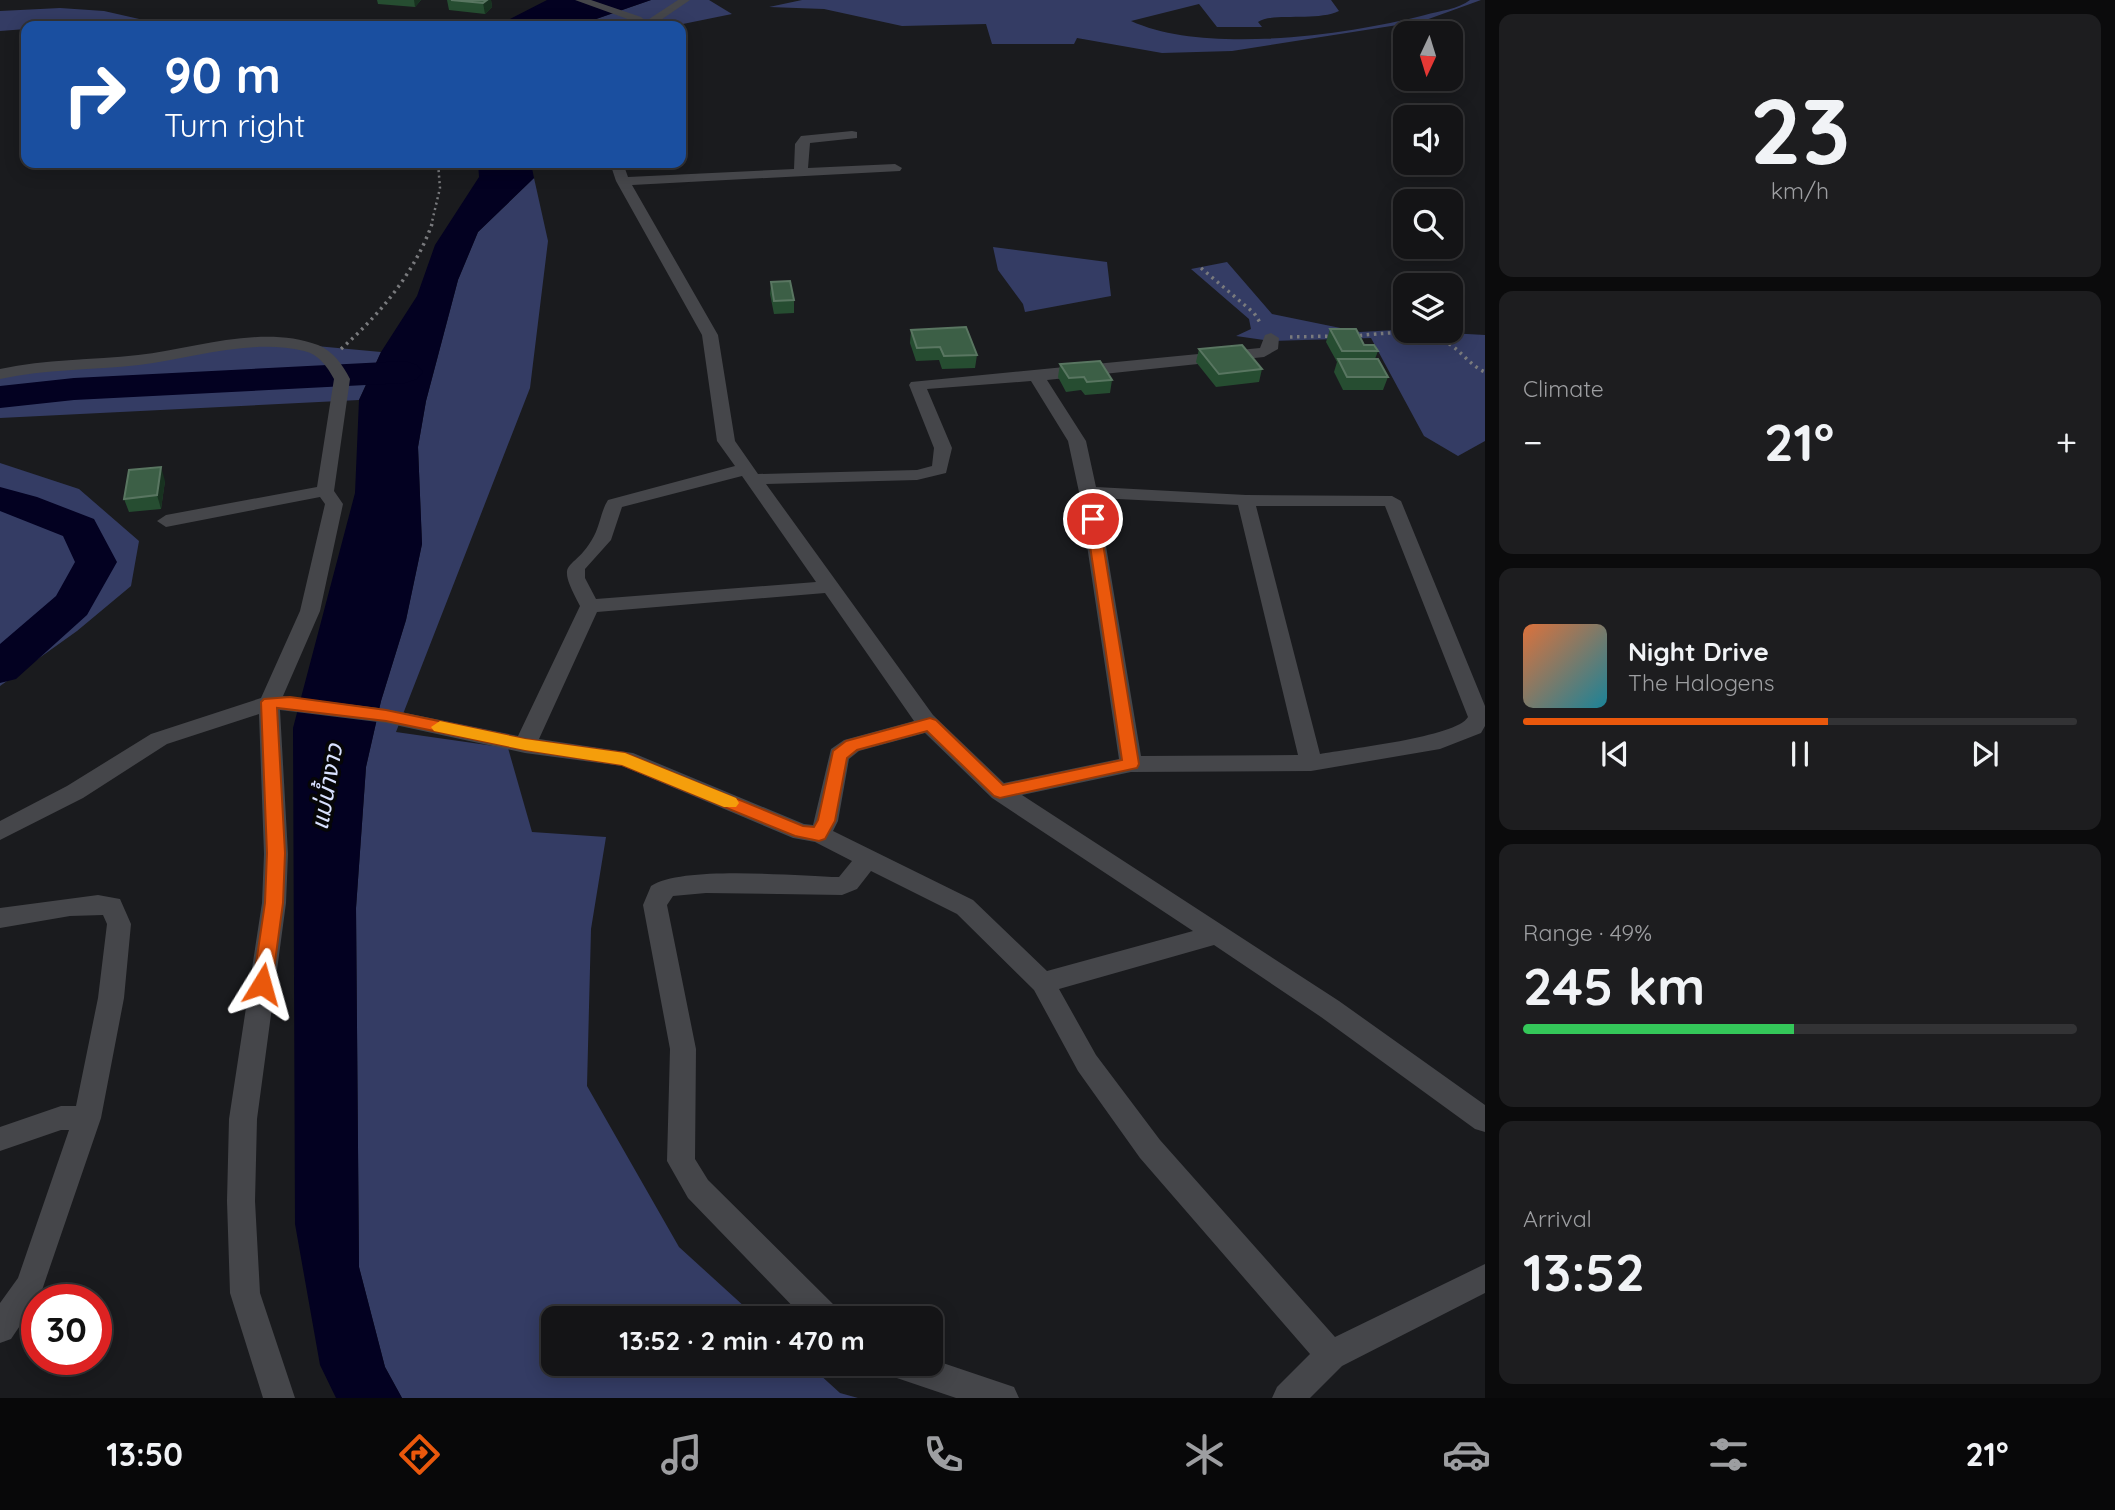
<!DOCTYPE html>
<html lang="en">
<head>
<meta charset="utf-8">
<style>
  :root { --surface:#141416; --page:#1d1d1f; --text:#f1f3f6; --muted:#9d9ea1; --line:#333335; --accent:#ea580c }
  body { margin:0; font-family:Quicksand,"Noto Sans Thai",sans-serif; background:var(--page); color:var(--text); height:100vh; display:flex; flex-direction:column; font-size:26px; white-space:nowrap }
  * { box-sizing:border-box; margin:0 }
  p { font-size:23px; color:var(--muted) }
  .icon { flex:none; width:38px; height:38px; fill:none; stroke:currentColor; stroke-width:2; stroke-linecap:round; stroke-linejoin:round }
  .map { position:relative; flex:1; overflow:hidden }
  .drawer { display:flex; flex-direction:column; gap:14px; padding:14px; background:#0b0b0c; width:630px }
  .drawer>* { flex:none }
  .top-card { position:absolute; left:21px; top:21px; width:665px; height:147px; border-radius:14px; box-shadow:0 4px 18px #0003,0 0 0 2px var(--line); background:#1a4fa0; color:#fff; overflow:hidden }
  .needle { width:46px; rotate:184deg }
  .buttons { position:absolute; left:1393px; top:21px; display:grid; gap:14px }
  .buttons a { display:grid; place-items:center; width:70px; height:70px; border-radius:14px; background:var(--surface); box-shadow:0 4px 18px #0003,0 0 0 2px var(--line); font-size:35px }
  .speed { position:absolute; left:21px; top:1284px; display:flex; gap:14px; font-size:35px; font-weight:700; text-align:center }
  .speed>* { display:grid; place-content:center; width:91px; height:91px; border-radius:50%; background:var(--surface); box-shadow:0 4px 18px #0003,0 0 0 2px var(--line); line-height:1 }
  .speed .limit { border:10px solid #d22; background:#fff; color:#111 }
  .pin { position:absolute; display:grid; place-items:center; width:60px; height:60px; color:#fff; margin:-30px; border:4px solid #fff; border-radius:50%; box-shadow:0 2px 7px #0007 }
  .me { position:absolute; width:77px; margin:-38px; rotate:8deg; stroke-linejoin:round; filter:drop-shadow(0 0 5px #0008) }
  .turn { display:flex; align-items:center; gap:24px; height:147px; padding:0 28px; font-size:32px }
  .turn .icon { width:91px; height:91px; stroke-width:2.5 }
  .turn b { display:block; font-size:49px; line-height:60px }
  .big { font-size:52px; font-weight:800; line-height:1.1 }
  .drawer .widget { flex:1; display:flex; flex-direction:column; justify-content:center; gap:10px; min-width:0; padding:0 24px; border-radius:14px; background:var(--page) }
  .drawer .dial { align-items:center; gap:0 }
  .dial b { font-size:91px; line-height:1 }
  .song { display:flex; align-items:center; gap:21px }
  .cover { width:84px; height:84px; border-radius:10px; background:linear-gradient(135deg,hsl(20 70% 55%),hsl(190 70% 35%)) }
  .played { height:7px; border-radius:4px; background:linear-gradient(90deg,var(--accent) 55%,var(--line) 55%) }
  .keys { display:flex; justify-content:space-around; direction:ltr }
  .heat { display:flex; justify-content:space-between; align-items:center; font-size:38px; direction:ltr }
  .charge { height:10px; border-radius:5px; background:linear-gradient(90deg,#34c759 49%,var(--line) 0) }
  .trip { position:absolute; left:541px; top:1306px; width:402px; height:70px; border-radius:14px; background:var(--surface); box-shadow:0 4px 18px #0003,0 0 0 2px var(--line); font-weight:800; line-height:70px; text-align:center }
  .tab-bar { display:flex; height:112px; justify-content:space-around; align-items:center; background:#080809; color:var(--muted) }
  .tab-bar .icon { width:49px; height:49px }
  .tab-bar .active { color:var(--accent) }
  .tab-bar b { font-size:32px; color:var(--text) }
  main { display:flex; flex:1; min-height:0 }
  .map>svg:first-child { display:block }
  .green { fill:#343c64 }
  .water { fill:#030121 }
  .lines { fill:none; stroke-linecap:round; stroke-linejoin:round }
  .river { fill:#030121; fill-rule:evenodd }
  .path-far1 { stroke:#797a7d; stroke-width:2.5; stroke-dasharray:2 3.5; stroke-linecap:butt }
  .path { stroke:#797a7d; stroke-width:3.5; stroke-dasharray:2.5 4.5; stroke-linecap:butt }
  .minor { fill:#45464a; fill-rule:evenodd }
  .wall { fill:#264d31 }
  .shaded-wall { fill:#183220 }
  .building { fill:#3c5f46; stroke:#597661; stroke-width:2 }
  .route { fill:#ea580c; stroke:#983908; stroke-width:2 }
  .slow { fill:#f59e0b }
  .labels { text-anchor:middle; stroke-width:7; stroke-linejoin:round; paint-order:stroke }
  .water-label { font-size:24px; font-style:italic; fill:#d9e1fe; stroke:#060607 }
</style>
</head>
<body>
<main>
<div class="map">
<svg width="1485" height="1398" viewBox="0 0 1485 1398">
  <rect width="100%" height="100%" fill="#1a1b1e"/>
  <!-- green -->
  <path class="green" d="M651 0H709L732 14 673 26H576Z
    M802 0H1331L1339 11C1316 22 1271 12 1258 22L1262 27H1217L1199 4 1131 21C1206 55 1346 35 1425 15 1439 11 1459 9 1470 0H1481L1423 21 1232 51 1162 53 1077 38 1074 44H992L986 24 902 26 824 9 769 7Z
    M60 8 104 11 148 21 140 26H26V29L0 31V11Z
    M534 178 548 241 530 388 396 732 508 748 532 832 606 837 591 929 587 1086 679 1247 757 1318H553V1363H807L840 1393 858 1398H402L385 1367 359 1267 356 908 366 767 381 701 406 620 422 544 418 447 426 401 458 280 478 232Z
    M993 247 1107 262 1111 296 1025 312 1023 304 998 270Z
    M1227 262 1272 314 1360 332 1395 330 1485 335V441L1458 456 1424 436 1371 338 1271 341 1236 336 1251 329 1249 319 1191 269Z
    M251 340 381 352 359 400 0 418V371C43 360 84 360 128 358 169 355 211 346 251 340Z
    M0 463 79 489 139 541 131 586 77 631 0 686Z"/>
  <!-- water -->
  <path class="water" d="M547 0H651L576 26H496Z
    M478 163H531L534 178 478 232 458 280 426 401 418 447 422 544 406 620 381 701 366 767 356 908 359 1267 385 1367 402 1398H336L320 1365 295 1224 293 728 355 493 359 400 381 352 417 296 435 245 479 177Z"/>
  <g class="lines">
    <!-- river -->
    <path class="river" d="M405 361 417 365 423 372 417 379 405 383 74 400 0 408V386L74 378Z
      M0 487 37 497 94 519 117 562 87 615 16 679 0 683V644L56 596 75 562 63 536 0 511Z"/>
    <!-- path-far1 -->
    <path class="path-far1" d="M431 226 440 188 438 163"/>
    <!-- path -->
    <path class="path" d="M1201 268 1254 313 1261 324
      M1353 336C1382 334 1419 327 1446 342 1461 350 1469 365 1485 372
      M1290 337 1334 336
      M341 349C380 314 414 274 432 224"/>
    <!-- minor -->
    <path class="minor" d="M575 0H591L641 17 646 21 678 0H690L652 26H639L633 21Z
      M852 131 857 132V138L810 143 808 168 895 164 902 168 900 171 632 185 718 335 735 441 758 474 917 470 932 466 934 448 909 385 911 382 1260 348 1265 335 1271 333 1279 338 1278 349 1264 357 1047 380 1086 441 1096 487 1246 495 1392 496 1401 501 1485 706V726L1481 733 1440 749 1311 771 1131 772 1022 795 1339 1001 1485 1105V1132L1475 1129 1321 1017 1214 945 1059 989 1096 1055 1160 1140 1335 1337 1485 1264V1293L1342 1366 1310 1398H1272L1277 1387 1310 1354 1140 1158 1078 1071 1034 990 957 914 871 871 857 889 842 895 706 893 673 896 667 905 696 1049 695 1159 708 1180 836 1307 840 1318H804L688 1198 667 1161 670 1049 643 905 651 886C683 865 796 876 839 877L852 861 815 842 793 838 622 766 525 753 386 723 280 710 288 854 286 903 257 1119 255 1201 260 1293 295 1398H263L230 1293 227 1201 229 1119 262 903 264 854 259 714 167 744 83 798 0 840V821L67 786 151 734 261 698 300 611 325 504 320 497 166 527 157 521 166 515 317 487 334 379C327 366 318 354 304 351 250 338 192 359 139 365 92 370 46 369 0 379V369C46 359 92 360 138 355 195 349 261 324 318 345 333 351 343 365 350 379L334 491 343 504 320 611 283 696 386 709 518 736 580 606C553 555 573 575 594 536 600 525 601 511 608 500L735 466 717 441 702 335 616 181 610 163H623L628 177 794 169 795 144 801 136ZM1031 381 1068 441 1079 492 1119 759 1004 783 933 715 766 484 917 480 946 473 952 448 927 389ZM742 476 816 582 596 599 585 578V569L611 540 622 507ZM1098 498 1238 505 1298 755 1141 756ZM1256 506H1385L1468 717C1457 737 1346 749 1320 754ZM825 593 914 721 844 740 831 749 813 825 804 824 633 753 539 739 597 612ZM925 733 992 798 1193 931 1047 971 973 900 833 831 838 821 849 759 859 751Z
      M98 895 120 899 131 924 124 998 101 1118 40 1296 11 1339 0 1343V1303L18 1278 69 1130H61L0 1151V1127L61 1106H76L98 998 107 924 103 915 70 916 0 928V908Z
      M931 1359 1014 1387 1019 1398H956L885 1374 881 1363H931Z"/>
  </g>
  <!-- wall -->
  <path class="wall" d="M377 0H421L415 7 378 4Z
    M447 0H491L492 7 485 14 449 10Z
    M771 282 794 300V313L774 314 770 294Z
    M1330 329 1378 351 1375 359 1388 377 1383 390H1343L1334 372 1337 362 1326 342Z
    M911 330 977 355 975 368 942 369 939 360 916 361 910 343Z
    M1199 349 1262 369 1259 382 1216 387 1196 362Z
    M1060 364 1112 380 1110 393 1085 395 1081 390 1066 392 1058 377Z
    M165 481 161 509 129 512 124 499Z"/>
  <!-- shaded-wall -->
  <path class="shaded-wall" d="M414 0H421L415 7Z
    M487 0H491L492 7 485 14 483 3Z
    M161 467 165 481 161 509 157 495Z"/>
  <!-- building -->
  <path class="building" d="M451 0H487L483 3Z
    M790 281 794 300 774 301 771 282Z
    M966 327 977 355 944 356 940 347 917 348 911 330Z
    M1330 329H1356L1364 345H1374L1378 351H1342Z
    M1242 345 1262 369 1219 374 1199 349Z
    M1338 359H1378L1388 377H1347Z
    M1100 361 1112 380 1087 382 1084 377 1069 378 1060 364Z
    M161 467 157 495 124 499 129 470Z"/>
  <!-- route -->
  <path class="route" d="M1093 515 1099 519 1139 764 1137 768 1000 798 994 796 927 731 857 750 847 758 835 821 825 839 819 841 795 836 622 765 525 750 386 721 277 708 285 853 283 903 272 984 269 989 262 992 256 989 253 984 265 903 267 853 261 702 264 699 290 697 386 710 525 739 625 753 803 826 814 827 818 820 833 751 846 741 930 718 936 720 1003 785 1122 760 1086 519Z"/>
  <!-- slow -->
  <path class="slow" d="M440 721 525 739 625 753 736 798 739 803 736 807H724L622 765 525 750 434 731 431 727Z"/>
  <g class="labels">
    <!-- water labels -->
    <g class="water-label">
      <text transform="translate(327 787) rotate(-80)" y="8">แม่น้ำงาว</text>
    </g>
  </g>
</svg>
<div class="buttons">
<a><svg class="needle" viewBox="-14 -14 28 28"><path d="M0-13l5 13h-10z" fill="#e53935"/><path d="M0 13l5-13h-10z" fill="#9d9ea1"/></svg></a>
<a><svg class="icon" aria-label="sound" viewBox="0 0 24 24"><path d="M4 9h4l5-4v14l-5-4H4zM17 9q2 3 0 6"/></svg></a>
<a><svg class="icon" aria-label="search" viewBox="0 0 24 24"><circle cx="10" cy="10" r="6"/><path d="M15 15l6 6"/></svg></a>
<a><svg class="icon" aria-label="layers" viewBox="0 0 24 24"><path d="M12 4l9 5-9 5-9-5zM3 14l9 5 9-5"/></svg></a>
</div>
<div class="speed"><div class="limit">30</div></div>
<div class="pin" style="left:1093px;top:519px;background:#d93025"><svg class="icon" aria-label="arrive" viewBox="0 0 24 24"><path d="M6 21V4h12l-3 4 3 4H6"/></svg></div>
<svg class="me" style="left:262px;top:984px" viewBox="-20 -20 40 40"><path d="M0-17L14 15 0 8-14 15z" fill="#ea580c" stroke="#fff" stroke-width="4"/></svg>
<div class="trip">13:52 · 2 min · 470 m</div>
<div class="top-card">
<div class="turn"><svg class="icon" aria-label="right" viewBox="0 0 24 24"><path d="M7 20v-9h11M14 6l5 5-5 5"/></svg><div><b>90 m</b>Turn right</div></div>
</div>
</div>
<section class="drawer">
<div class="widget dial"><b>23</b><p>km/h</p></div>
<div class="widget"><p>Climate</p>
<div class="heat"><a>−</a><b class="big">21°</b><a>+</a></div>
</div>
<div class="widget">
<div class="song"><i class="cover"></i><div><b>Night Drive</b><p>The Halogens</p></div></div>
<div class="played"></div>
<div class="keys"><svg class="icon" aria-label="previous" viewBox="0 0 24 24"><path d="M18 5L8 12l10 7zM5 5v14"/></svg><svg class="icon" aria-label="pause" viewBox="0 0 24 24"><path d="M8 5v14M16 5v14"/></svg><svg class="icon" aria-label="next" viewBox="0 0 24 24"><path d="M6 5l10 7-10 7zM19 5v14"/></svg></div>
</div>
<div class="widget"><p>Range · 49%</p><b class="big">245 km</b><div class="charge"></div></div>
<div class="widget"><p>Arrival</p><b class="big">13:52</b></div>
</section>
</main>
<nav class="tab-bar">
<b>13:50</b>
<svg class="icon active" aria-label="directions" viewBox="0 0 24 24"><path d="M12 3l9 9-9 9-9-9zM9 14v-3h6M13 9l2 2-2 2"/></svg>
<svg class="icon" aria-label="music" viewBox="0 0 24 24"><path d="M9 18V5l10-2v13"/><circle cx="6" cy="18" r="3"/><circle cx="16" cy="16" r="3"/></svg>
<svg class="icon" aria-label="phone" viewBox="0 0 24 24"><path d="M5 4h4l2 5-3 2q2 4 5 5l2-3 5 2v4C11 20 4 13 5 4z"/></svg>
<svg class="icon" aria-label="climate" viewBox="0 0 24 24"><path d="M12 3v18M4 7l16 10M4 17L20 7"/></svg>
<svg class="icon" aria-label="car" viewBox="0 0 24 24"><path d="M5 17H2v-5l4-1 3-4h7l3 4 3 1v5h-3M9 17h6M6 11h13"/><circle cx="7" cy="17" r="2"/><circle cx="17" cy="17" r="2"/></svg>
<svg class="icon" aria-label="filters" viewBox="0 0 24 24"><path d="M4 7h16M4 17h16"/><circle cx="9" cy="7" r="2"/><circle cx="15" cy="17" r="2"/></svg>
<b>21°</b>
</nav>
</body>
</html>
